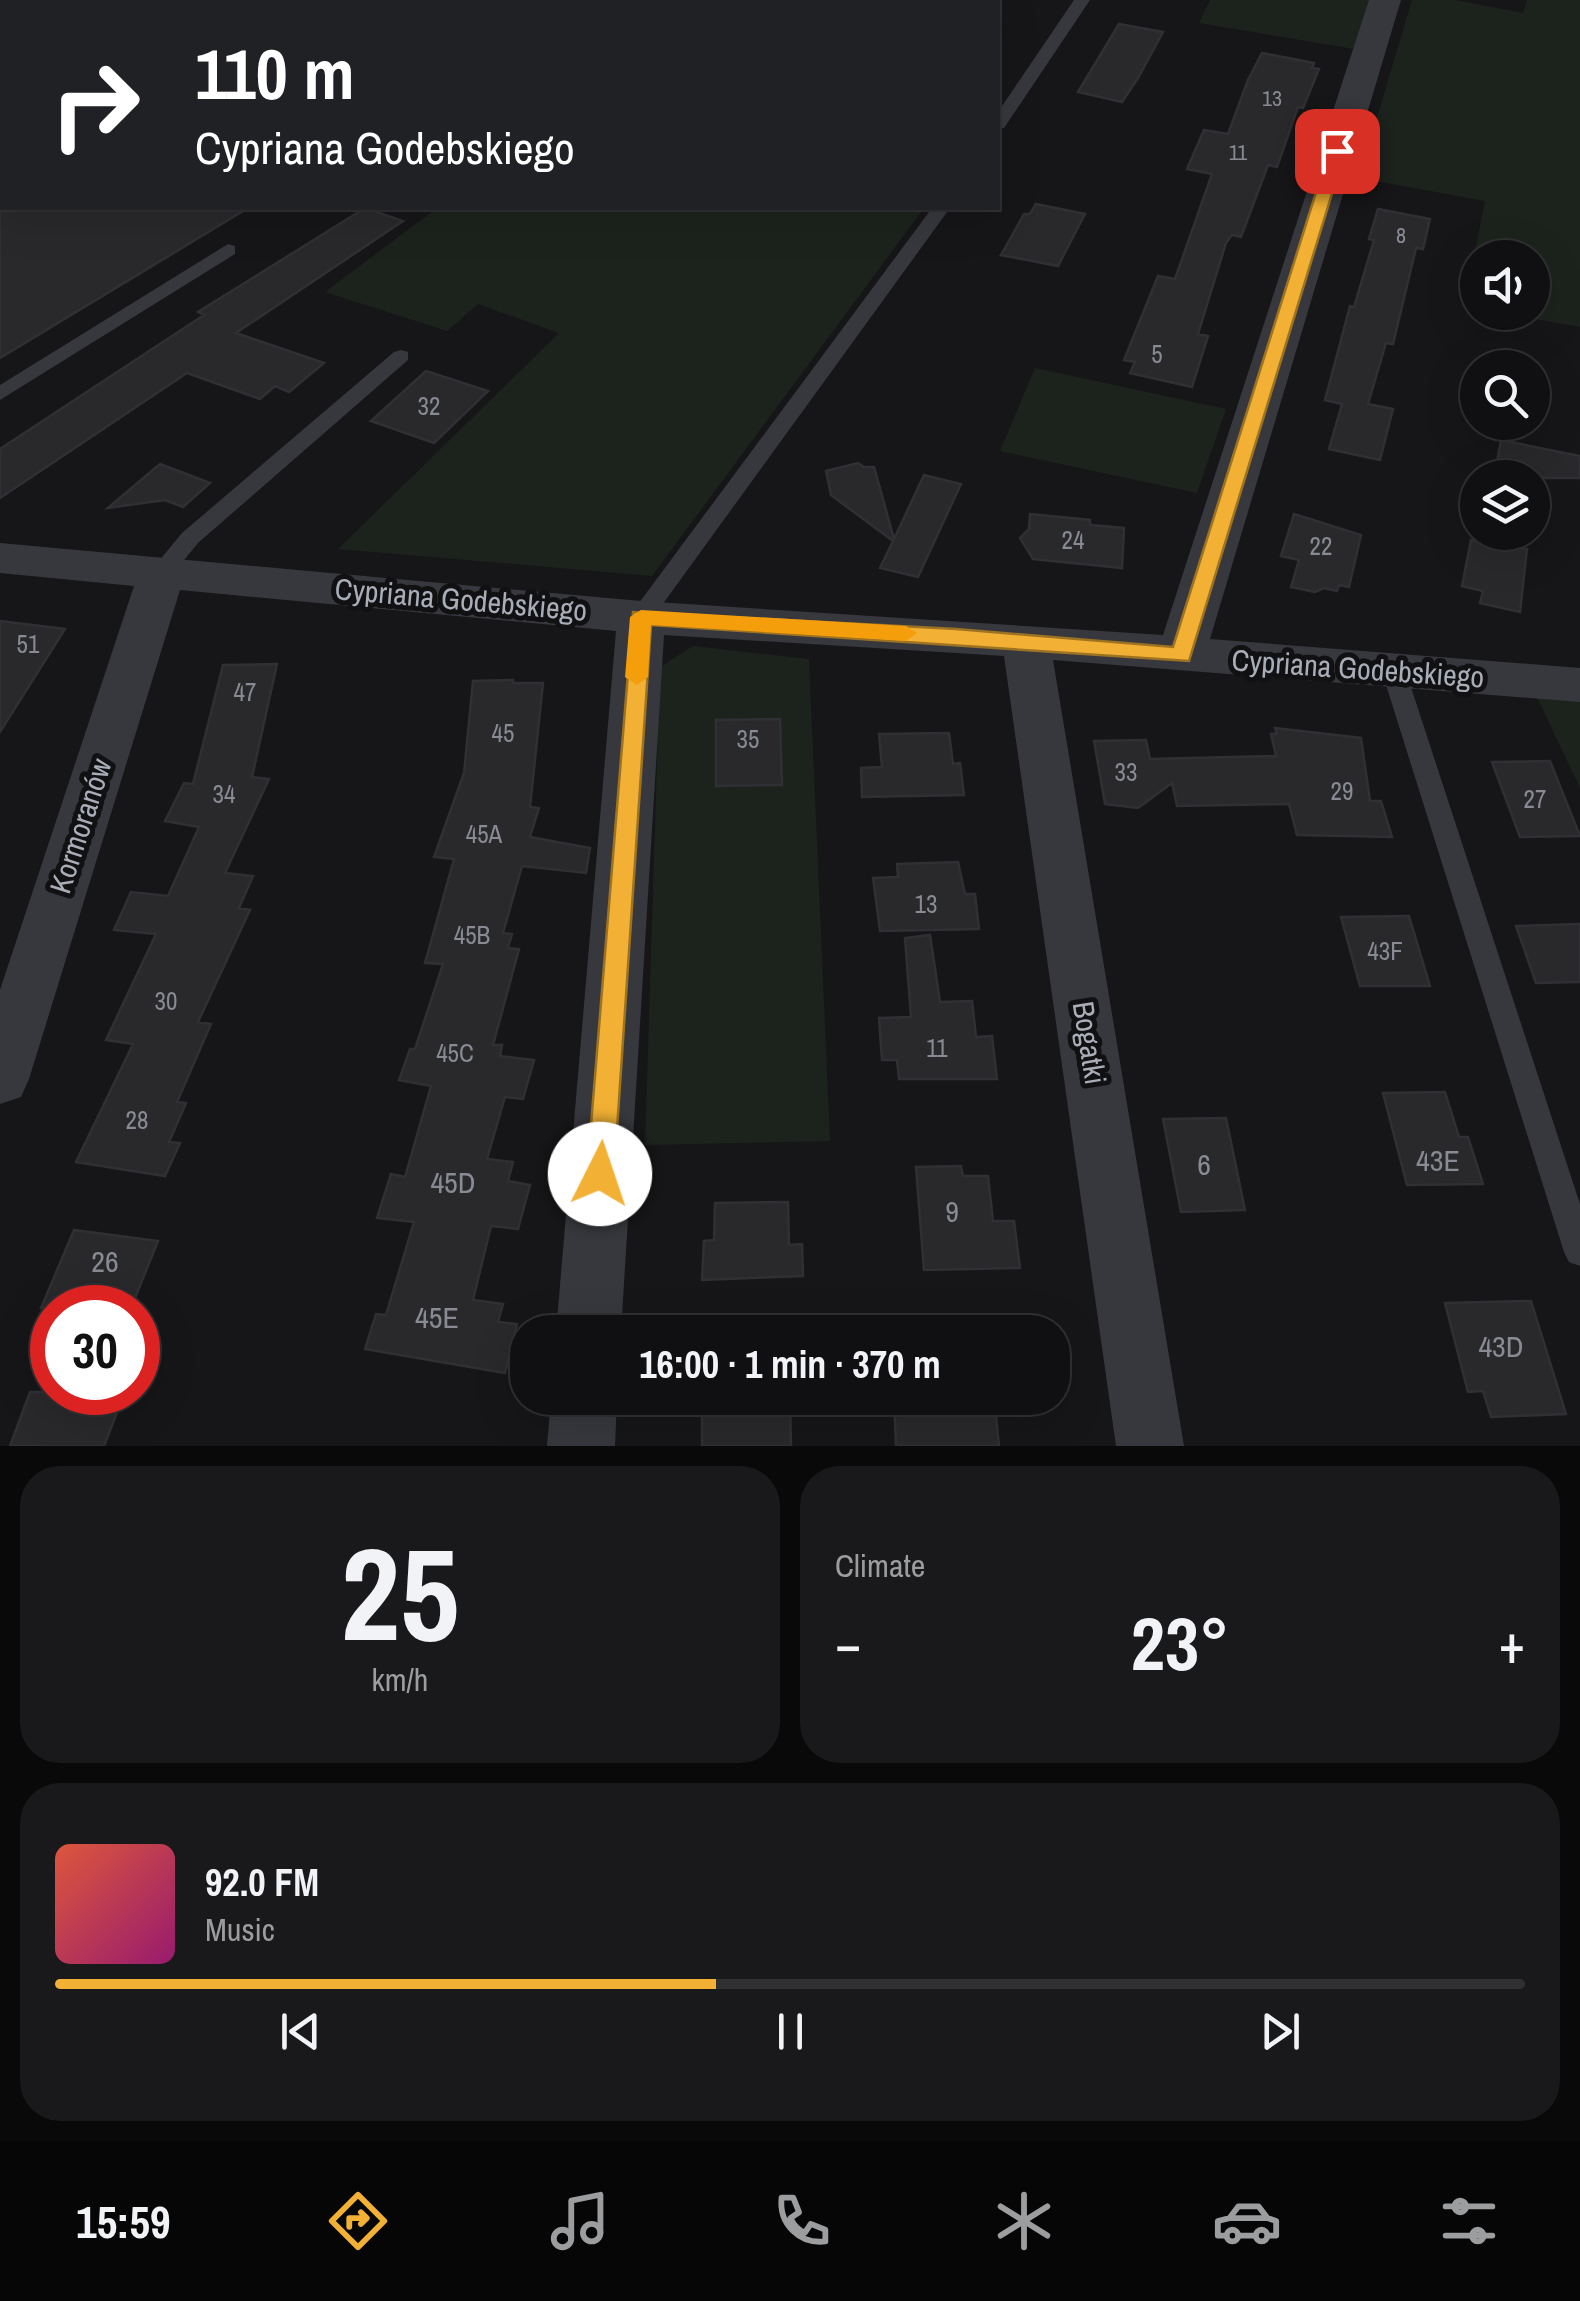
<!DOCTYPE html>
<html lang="en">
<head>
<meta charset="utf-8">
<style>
  :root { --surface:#101012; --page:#19191b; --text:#f1f3f6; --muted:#9c9d9f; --line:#303032; --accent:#f2b134 }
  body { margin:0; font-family:"Archivo Narrow",sans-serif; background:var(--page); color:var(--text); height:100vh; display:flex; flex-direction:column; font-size:38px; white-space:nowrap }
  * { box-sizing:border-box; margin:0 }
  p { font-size:32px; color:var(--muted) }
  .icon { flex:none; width:55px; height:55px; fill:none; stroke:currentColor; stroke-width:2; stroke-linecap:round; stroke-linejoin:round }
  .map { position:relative; height:1446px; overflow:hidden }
  .drawer { display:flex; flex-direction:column; gap:20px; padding:20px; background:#09090a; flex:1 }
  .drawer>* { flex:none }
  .guide { position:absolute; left:0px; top:0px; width:1000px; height:210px; box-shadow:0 10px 40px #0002,0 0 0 2px var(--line); background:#202124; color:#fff; overflow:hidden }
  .fabs { position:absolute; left:1460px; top:240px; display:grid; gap:20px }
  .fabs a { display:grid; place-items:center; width:90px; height:90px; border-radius:50%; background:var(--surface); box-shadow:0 10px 40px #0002,0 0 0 2px var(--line); font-size:50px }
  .speed { position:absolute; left:30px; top:1285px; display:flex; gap:20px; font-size:50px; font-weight:700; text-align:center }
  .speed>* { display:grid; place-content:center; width:130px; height:130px; border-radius:50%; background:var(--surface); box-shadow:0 10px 40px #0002,0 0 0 2px var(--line); line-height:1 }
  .speed .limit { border:15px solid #d22; background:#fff; color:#111 }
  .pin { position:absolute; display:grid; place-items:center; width:85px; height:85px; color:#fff; margin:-42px; border-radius:20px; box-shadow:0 5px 15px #0006 }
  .me { position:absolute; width:110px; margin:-55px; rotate:4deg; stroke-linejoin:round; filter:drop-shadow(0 0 8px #0008) }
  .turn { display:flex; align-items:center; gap:35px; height:210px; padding:0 30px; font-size:45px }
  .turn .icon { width:130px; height:130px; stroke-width:2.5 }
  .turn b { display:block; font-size:70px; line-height:85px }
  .big { font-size:75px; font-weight:800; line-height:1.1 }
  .drawer .card { flex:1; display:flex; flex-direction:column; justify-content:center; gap:15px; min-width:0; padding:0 35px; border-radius:40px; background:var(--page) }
  .drawer .dial { align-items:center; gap:0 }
  .dial b { font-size:130px; line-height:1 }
  .song { display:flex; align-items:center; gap:30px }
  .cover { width:120px; height:120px; border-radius:15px; background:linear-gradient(135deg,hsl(10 70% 55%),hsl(320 70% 35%)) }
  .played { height:10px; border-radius:5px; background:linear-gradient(90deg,var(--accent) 45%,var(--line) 45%) }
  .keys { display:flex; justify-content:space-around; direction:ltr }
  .heat { display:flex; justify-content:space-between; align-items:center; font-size:55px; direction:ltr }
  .drawer .tiles { flex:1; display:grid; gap:20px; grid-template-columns:1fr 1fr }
  .card:last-child { grid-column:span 2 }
  .trip { position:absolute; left:510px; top:1315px; width:560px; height:100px; border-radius:40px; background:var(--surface); box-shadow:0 10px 40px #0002,0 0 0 2px var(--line); font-weight:800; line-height:100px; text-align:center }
  .tabs { display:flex; height:160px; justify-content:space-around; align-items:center; background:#060607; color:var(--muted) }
  .tabs .icon { width:70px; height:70px }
  .tabs .on { color:var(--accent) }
  .tabs b { font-size:45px; color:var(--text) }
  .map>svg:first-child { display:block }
  .green { fill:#1c231d }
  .building { fill:#29292c; stroke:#303034; stroke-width:2.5 }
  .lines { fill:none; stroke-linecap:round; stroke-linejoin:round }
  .service { fill:#37383d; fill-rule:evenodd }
  .minor { fill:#37383d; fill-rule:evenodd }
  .route { fill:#f2b134; stroke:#9d7322; stroke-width:2.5 }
  .slow { fill:#f59e0b }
  .labels { text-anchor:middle; stroke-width:10; stroke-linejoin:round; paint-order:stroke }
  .far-number-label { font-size:22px; fill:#888b94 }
  .number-label { font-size:25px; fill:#888b94 }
  .street-label { font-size:30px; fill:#a8adb8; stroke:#111113 }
  .near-number-label { font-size:30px; fill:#888b94 }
</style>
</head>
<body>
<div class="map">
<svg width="1580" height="1446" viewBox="0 0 1580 1446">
  <rect width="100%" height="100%" fill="#161618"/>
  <!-- green -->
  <path class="green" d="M512 0H899L507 2Z
    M1210 0H1371L1354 49 1199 23Z
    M1412 0H1455L1523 13 1527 0H1580V327L1501 313 1532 312V258H1478L1477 308 1464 306 1485 201 1359 178Z
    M437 208H924L652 576 338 549 559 333 478 304 447 331 325 292Z
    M1035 368 1226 409 1197 493 1000 451Z
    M693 646 809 659 830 1141 645 1145 660 667Z
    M1537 697 1580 699V788Z"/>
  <!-- building -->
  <path class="building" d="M1119 24 1163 32 1138 78 1122 102 1078 92Z
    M1262 53 1314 63 1312 68 1319 69 1303 108 1298 107 1277 167 1268 165 1241 237 1232 235 1226 243 1198 334 1208 336 1192 387 1130 373 1135 362 1124 360 1158 276 1175 279 1212 174 1187 169 1204 130 1228 134 1248 80Z
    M1036 204 1085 214 1058 266 1001 255 1024 214H1030Z
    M0 208H248L0 358Z
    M365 208 403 221 236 333 324 363 289 392 275 386 260 399 187 373 0 498V449L204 315 198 312Z
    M1378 209 1430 219 1423 249 1416 248 1393 344 1386 343 1368 404 1393 409 1380 460 1329 449 1342 404 1325 400 1350 306 1354 307 1374 240 1369 239Z
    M426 371 488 391 434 443 371 421Z
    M1501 440 1580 456V478H1494Z
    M858 463 864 467H874L894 539 924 475 961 484 918 577 880 568 893 541 831 495 826 471Z
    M160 464 210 483 183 507 165 500 108 508Z
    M1030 514 1090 520V525L1124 528 1122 568 1033 559 1020 538 1029 529Z
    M1294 514 1361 535 1349 587 1339 585 1337 591 1324 588 1315 592 1291 587 1299 560 1281 556Z
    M1481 539 1527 549 1520 612 1480 603 1483 591 1462 586 1471 540 1481 542Z
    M0 621 65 629 0 732Z
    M277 664 252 777 269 779 225 873 253 876 239 908 250 910 198 1022 211 1024 177 1102 186 1103 169 1142 180 1143 165 1176 76 1162 133 1044 106 1040 156 934 114 930 131 892 168 896 199 827 165 821 184 783 193 784 223 665Z
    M513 680V683H543L530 807 539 808 530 837 590 848 586 873 522 866 503 933 512 934 508 948 519 949 493 1045H502L500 1056 534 1060 523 1099 505 1097 487 1159 513 1162 508 1181 530 1185 518 1229 491 1226 473 1300 503 1304 498 1322 517 1324 505 1373 365 1349 376 1314 386 1315 414 1222 377 1218 391 1174 405 1177 431 1086 399 1080 410 1049H415L443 964 425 963 454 859 434 857 464 773 473 681Z
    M780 719 782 785 716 786V720Z
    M1275 728 1361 738 1370 801H1381L1392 837 1297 835 1289 804 1177 806 1172 783 1138 808 1105 804 1094 741 1146 740 1150 759 1276 756 1271 734H1277Z
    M949 733 953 764 960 763 964 795 862 797 861 768 882 767 879 734Z
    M1550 761 1580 836 1520 837 1492 762Z
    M958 862 965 894H975L979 929 880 931 873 878 898 877 897 864Z
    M1409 916 1430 986H1360L1341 917Z
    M1580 924V982L1536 983 1516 926Z
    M930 935 940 1002 972 1001 976 1037 992 1036 997 1079H899L897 1060H882L879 1018 911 1017 905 938Z
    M1445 1092 1459 1137H1468L1483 1184 1407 1185 1383 1093Z
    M1226 1118 1245 1210 1181 1212 1163 1119Z
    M961 1166 963 1176H988L993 1221H1014L1020 1268 924 1270 916 1167Z
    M788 1202 789 1245 802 1244 803 1276 702 1280 704 1241 714 1240 715 1203Z
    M74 1230 158 1241 131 1308H41Z
    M1531 1301 1566 1414 1491 1417 1483 1391 1468 1392 1445 1303Z
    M30 1392H125L104 1446H10Z
    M715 1398H790L791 1446H702V1413L715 1412Z
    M894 1398H983L984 1408 996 1416 999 1446H896Z"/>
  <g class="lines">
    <!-- service -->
    <path class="service" d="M1074 0H1090L1004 128 998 129V112Z
      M932 208H950L649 623H633L629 617 633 611Z
      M228 244 235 246V254L0 400V385Z
      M401 350 408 352V360L198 543 170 577H154L150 572 154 567 182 533 394 352Z
      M1394 663 1406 672 1580 1204V1266L1569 1262 1564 1252 1382 672Z"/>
    <!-- minor -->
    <path class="minor" d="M1369 0H1401L1210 639 1580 668V702L1053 660 1184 1446H1116L1004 656 664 635 621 1332H556L616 631 180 590 29 1079 21 1097 0 1104V990L134 586 0 573V543L641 601 1163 635Z
      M2 170V193L0 194V171Z
      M551 1398H617L615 1446H547Z"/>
  </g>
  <!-- route -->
  <path class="route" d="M1337 146 1345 151 1189 661 651 625 614 1174 610 1182 600 1186 591 1182 587 1174 633 612 956 629 1173 647 1329 151Z"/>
  <!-- slow -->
  <path class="slow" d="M641 610 906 626 917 633 906 641 651 625 648 677 637 685 625 677 630 617Z"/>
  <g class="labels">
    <!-- far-number labels -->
    <g class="far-number-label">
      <text x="1272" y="106">13</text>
      <text x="1238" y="160">11</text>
      <text x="1401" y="243">8</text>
    </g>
    <!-- number labels -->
    <g class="number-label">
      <text x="1157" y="363">5</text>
      <text x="429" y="415">32</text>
      <text x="1073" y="549">24</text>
      <text x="1321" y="555">22</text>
      <text x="28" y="653">51</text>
      <text x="245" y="701">47</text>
      <text x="503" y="742">45</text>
      <text x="748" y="748">35</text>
      <text x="1126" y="781">33</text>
      <text x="1342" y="800">29</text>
      <text x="224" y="803">34</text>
      <text x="1535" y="808">27</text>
      <text x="484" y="843">45A</text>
      <text x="926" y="913">13</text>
      <text x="472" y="944">45B</text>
      <text x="1385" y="960">43F</text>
      <text x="166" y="1010">30</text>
      <text x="937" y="1057">11</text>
      <text x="455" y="1062">45C</text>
      <text x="137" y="1129">28</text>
    </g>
    <!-- street labels -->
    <g class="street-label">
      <text transform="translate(461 600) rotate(5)" y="10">Cypriana Godebskiego</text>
      <text transform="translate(1358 669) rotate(4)" y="10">Cypriana Godebskiego</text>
      <text transform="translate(81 826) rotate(-72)" y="10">Kormoranów</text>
      <text transform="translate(1089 1043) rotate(81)" y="10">Bogatki</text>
    </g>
    <!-- near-number labels -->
    <g class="near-number-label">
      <text x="1438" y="1171">43E</text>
      <text x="1204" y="1175">6</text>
      <text x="453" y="1193">45D</text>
      <text x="952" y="1222">9</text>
      <text x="105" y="1272">26</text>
      <text x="437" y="1328">45E</text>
      <text x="1501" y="1357">43D</text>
    </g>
  </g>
</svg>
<div class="fabs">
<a><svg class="icon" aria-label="sound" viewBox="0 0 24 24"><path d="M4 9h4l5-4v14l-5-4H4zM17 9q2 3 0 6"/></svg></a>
<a><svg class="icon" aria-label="search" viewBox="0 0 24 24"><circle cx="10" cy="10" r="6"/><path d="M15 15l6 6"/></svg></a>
<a><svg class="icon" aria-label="layers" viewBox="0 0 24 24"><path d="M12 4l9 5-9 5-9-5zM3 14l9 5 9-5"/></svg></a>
</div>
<div class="speed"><div class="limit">30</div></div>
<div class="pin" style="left:1337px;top:151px;background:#d93025"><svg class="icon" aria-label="arrive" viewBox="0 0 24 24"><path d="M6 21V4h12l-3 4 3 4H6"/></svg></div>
<svg class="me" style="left:600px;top:1174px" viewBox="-20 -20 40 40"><circle r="19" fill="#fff"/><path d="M0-13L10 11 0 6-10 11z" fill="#f2b134"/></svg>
<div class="trip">16:00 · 1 min · 370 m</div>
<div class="guide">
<div class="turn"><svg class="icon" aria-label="right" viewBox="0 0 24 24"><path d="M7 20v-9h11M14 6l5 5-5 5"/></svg><div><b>110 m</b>Cypriana Godebskiego</div></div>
</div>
</div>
<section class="drawer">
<div class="tiles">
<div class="card dial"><b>25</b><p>km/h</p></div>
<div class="card"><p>Climate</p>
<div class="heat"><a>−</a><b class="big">23°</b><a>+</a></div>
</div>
<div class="card">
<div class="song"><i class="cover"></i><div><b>92.0 FM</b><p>Music</p></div></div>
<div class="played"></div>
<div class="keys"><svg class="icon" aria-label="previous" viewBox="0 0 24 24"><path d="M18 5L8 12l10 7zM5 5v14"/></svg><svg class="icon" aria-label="pause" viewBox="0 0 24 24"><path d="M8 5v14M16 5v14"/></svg><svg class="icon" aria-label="next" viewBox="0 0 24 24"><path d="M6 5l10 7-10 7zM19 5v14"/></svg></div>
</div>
</div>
</section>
<nav class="tabs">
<b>15:59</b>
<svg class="icon on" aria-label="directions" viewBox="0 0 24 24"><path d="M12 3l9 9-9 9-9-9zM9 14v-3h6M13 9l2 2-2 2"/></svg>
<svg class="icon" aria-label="music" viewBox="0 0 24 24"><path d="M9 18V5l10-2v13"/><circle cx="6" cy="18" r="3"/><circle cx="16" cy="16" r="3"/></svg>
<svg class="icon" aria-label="phone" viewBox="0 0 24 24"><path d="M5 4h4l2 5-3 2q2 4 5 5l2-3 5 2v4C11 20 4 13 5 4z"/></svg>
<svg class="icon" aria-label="climate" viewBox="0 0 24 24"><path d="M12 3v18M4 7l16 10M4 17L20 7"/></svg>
<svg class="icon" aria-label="car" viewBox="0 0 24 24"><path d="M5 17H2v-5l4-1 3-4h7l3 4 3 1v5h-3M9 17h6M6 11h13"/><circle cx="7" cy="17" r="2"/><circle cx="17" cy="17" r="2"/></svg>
<svg class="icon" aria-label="filters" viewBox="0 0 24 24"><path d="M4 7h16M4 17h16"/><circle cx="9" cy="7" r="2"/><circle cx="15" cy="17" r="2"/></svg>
</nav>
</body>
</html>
